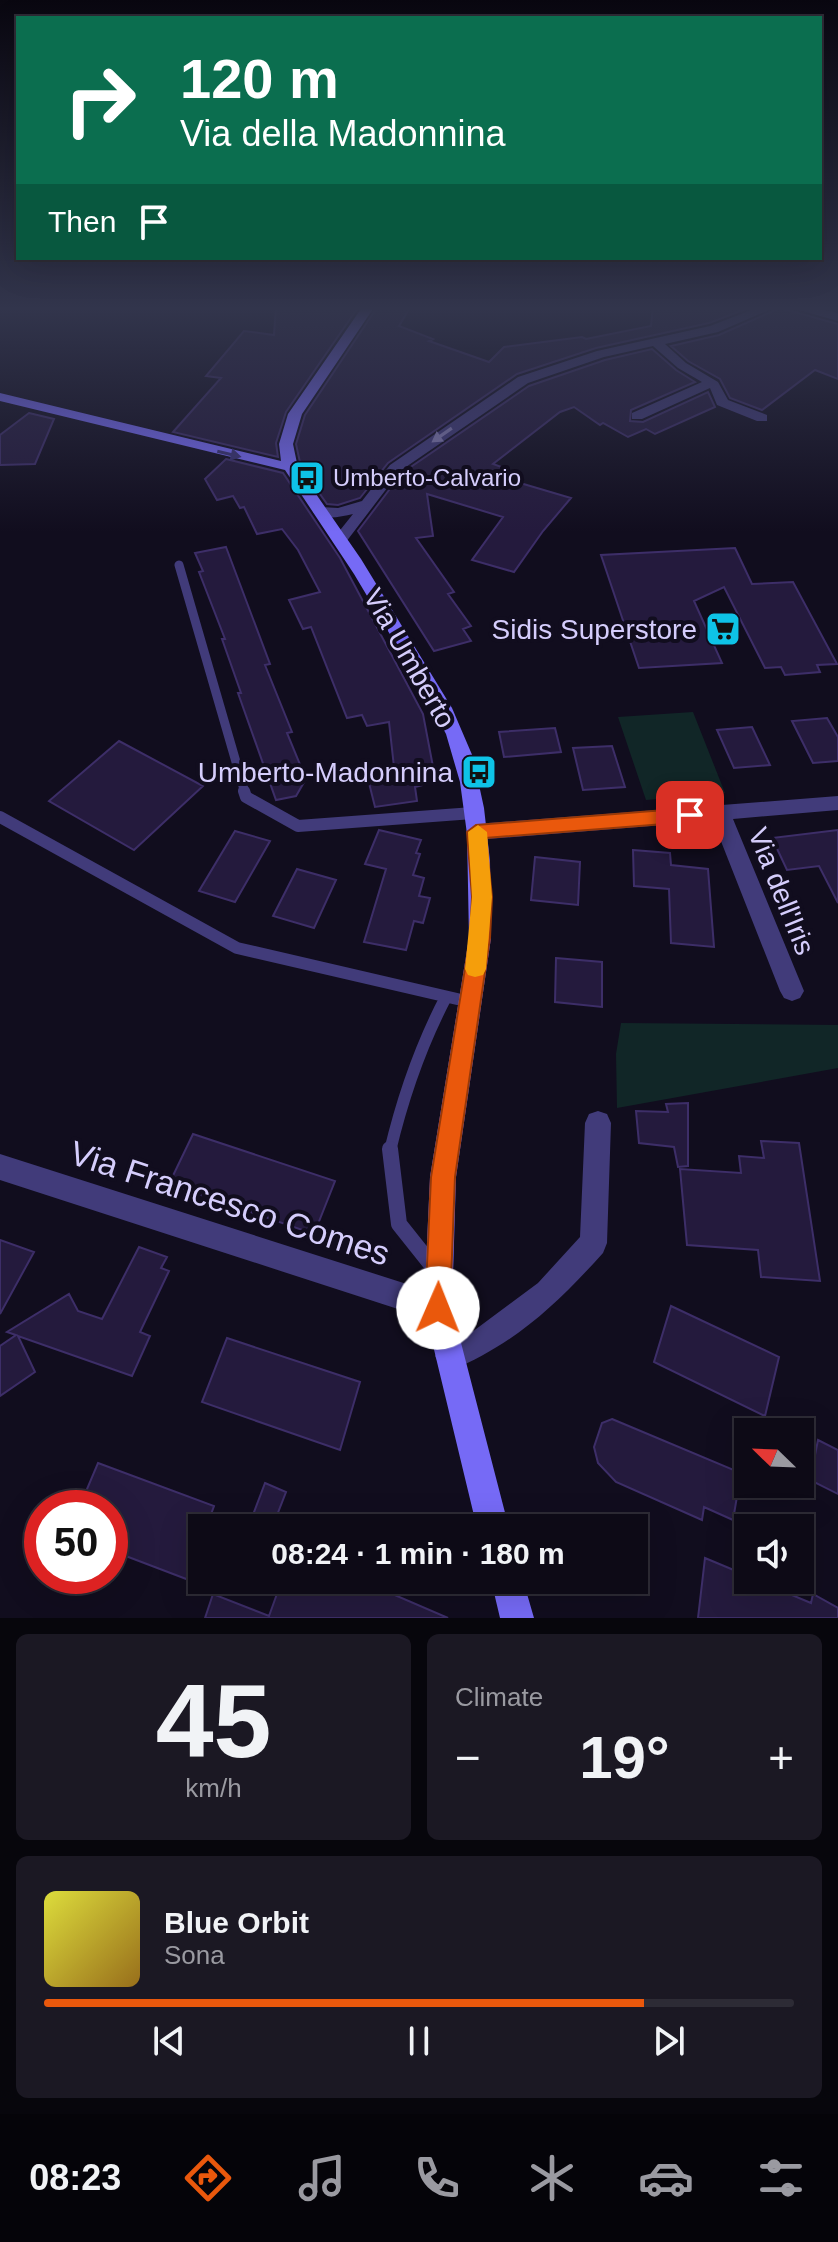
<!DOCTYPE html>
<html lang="en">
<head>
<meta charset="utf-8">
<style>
  :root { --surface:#0d0a16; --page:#1b1823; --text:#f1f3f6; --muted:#9a9aa1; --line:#2d2b35; --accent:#ea580c }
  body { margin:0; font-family:Helvetica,sans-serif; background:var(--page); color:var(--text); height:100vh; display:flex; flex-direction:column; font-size:30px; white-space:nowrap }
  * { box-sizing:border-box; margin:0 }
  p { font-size:26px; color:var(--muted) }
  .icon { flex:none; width:44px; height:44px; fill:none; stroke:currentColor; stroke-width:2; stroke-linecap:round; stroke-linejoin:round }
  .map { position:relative; height:1618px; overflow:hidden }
  .details { display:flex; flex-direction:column; gap:16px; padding:16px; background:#07060c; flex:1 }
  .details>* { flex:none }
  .top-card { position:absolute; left:16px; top:16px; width:806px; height:244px; border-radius:0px; box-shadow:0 8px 32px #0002,0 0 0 2px var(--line); background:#0b6e4f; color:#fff; overflow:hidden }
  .needle { width:52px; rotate:293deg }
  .buttons { position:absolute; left:734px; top:1418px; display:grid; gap:16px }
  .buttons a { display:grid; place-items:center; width:80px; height:80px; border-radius:0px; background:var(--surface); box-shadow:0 8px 32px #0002,0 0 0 2px var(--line); font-size:40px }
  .speed { position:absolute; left:24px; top:1490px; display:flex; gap:16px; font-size:40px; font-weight:700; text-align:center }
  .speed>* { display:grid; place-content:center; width:104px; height:104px; border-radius:50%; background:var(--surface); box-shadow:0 8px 32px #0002,0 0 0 2px var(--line); line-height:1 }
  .speed .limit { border:12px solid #d22; background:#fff; color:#111 }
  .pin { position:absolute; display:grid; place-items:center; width:68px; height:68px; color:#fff; margin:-34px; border-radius:16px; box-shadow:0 4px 12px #0006 }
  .me { position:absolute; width:88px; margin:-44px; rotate:1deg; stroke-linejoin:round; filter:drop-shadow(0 0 6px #0008) }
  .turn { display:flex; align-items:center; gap:28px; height:168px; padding:0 32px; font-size:36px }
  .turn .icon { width:104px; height:104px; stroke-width:2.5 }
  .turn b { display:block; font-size:56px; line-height:68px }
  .then { display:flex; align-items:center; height:76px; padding:0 32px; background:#0003; gap:16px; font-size:30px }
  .big { font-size:60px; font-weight:700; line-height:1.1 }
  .details .card { flex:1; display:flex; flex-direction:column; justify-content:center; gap:12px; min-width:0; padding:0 28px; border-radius:12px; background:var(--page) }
  .details .dial { align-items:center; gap:0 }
  .dial b { font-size:104px; line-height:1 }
  .song { display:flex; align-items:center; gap:24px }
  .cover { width:96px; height:96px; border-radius:12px; background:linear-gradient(135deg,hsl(60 70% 55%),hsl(40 70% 35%)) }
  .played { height:8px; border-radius:4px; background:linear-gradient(90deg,var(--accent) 80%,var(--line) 80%) }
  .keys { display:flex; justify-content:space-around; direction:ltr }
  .heat { display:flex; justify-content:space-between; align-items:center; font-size:44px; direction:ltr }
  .details .tiles { flex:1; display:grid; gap:16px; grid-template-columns:1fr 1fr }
  .card:last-child { grid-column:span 2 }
  .trip { position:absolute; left:188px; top:1514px; width:460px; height:80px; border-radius:0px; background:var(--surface); box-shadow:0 8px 32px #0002,0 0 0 2px var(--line); font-weight:700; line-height:80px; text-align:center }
  .dock { display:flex; height:128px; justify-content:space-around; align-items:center; background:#050409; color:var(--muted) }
  .dock .icon { width:56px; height:56px }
  .dock .selected { color:var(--accent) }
  .dock b { font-size:36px; color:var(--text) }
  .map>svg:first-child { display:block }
  .green { fill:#112627 }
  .building { fill:#241a3d; stroke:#3d2e68; stroke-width:2 }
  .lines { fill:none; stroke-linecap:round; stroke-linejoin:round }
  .lane-far2 { stroke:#413b7a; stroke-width:9 }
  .lane-far1 { stroke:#413b7a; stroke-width:12 }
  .lane { stroke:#413b7a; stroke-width:16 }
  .street { fill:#413b7a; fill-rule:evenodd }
  .secondary { fill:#766af6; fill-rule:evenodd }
  .oneway { fill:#847db4 }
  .oneway2 { fill:#393274 }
  .route { fill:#ea580c; stroke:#983908; stroke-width:2 }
  .slow { fill:#f59e0b }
  .labels { text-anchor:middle; stroke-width:8; stroke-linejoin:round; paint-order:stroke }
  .far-poi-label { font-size:24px; fill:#d5cdfc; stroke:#110d1e; text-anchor:start }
  .poi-label { font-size:28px; fill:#d5cdfc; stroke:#110d1e; text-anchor:end }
  .street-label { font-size:28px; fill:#d5cdfc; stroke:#110d1e }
  .near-street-label { font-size:34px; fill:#d5cdfc; stroke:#110d1e }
</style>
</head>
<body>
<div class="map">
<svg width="838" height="1618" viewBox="0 0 838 1618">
  <rect width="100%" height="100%" fill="#110d1e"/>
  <!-- green -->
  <path class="green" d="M693 712 725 793 646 800 618 717Z
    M621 1023 838 1025V1068L617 1108 616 1054Z"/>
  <!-- building -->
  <path class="building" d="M276 306H359L286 412 276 443 278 457 173 432 221 378 206 376 244 331 274 335Z
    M378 306H411L399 326 433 339 429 341 489 362 504 347 582 337 586 339 651 326 653 306H754L709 323 596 348 517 374 388 463 360 498 338 505 327 504 301 467 296 444 305 415Z
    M780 308 838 324V379L815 370 762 410 730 398 720 379 688 361 671 346 719 335Z
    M652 349 676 370 695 382 631 410 630 421 643 422 708 392 715 407 655 434 646 429 628 437 603 423 600 425 574 407 560 412 493 464 507 469 500 474 510 480 571 498 543 531 514 572 472 560 503 517 427 494 433 536 416 538 454 592 448 594 471 626 463 629 471 641 434 651 358 531 402 473 529 386 605 360Z
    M29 413 54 419 35 464 0 465V435Z
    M226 459 283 473 340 558 423 714 434 772 424 773 423 785 415 787 417 801 375 807 366 771 394 767 389 722 367 726 362 715 347 718 311 627 303 629 289 600 320 592 298 550 282 529 257 534 244 507 240 508 233 496 217 500 205 479Z
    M226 547 270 664 265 665 292 732 287 733 306 779 296 796 276 800 238 693H241L222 639H225L199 572 203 571 195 553Z
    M735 548 752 584 793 582 837 664 817 665 820 672 785 675 781 667 765 668 724 587 694 601 722 663 639 668 601 555Z
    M827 718 838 737V761L813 763 792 721Z
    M752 727 770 765 734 768 717 730Z
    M555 728 561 752 504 757 499 732Z
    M119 741 203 786 134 850 49 801Z
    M612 746 625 787 583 790 573 748Z
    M379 830 421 840 416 853 420 854 413 875 424 878 419 896 430 898 423 923 414 921 406 950 364 942 386 869 365 864Z
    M838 830V903L819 866 787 870 772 838Z
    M235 831 270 841 235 902 199 891Z
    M633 850 670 853 671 865 708 869 714 947 671 943 669 889 634 886Z
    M535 857 580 862 578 905 531 900Z
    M297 869 336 880 314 928 273 916Z
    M556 958 602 962V1007L555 1002Z
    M688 1103V1166L678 1167 674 1147 639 1143 636 1111 668 1112 666 1104Z
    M193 1134 335 1181 314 1234 169 1184Z
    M761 1141 799 1143 820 1281 761 1277 758 1250 687 1245 680 1169 741 1173 739 1156 764 1158Z
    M0 1240 34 1252 0 1314Z
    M139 1247 167 1257 161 1268 169 1271 140 1332 150 1336 132 1376 18 1336 35 1372 0 1396V1346L16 1335 7 1332 69 1294 78 1311 102 1319Z
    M671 1306 779 1357 765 1416 654 1362Z
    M227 1338 360 1382 340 1450 202 1402Z
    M612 1419 741 1473 733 1520 704 1507 702 1520 616 1482 598 1463 594 1447 602 1423Z
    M818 1440 838 1450V1494L810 1480Z
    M98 1463 214 1506 206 1528H202V1585L110 1550V1508H79Z
    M265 1483 286 1492 272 1528H248Z
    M705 1558 748 1576V1580H756L811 1603 813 1594 838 1608V1618H698Z
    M282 1580H360L448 1618H205L213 1594 269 1616Z"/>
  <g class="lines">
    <!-- lane-far2 -->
    <path class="lane-far2" d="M179 565 245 793"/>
    <!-- lane-far1 -->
    <path class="lane-far1" d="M244 791 246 797 298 826 473 813
      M0 817 237 948 470 1002
      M390 1151C403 1096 420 1047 446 997"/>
    <!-- lane -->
    <path class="lane" d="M390 1149 399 1224 434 1268"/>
    <!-- street -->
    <path class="street" d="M762 306H778L718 332 665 344 686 363 718 382 728 400 767 415V421H757L717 405 710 388 642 419H632V413L702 382 678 368 653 346 604 357 528 383 400 471 346 542H336L333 539 353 514C340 517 323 521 313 512L321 507 338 508 362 501 390 465 518 377 597 351 710 326Z
      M785 306H805L838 313V321Z
      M838 796V810L733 819 804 991 800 998 792 1001 784 998 780 991 713 821 476 840 469 838 466 832 469 826 476 824Z
      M598 1111 607 1114 611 1123 607 1243 603 1253C556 1305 516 1343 450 1371L440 1366 435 1356 440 1346 472 1332 538 1283 580 1237 585 1123 589 1114Z
      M0 1154 438 1294 448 1298 452 1308 448 1318 438 1322 0 1180Z"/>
    <!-- secondary -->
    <path class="secondary" d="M363 306H375L302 414 293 444 298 468 361 559 452 708 473 757 484 808 490 861 491 938 456 1177 452 1308 509 1528H477L424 1308 430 1177 469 938 467 834 460 782 446 734 419 683 354 574 285 470 0 401V393L281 461 279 444 288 414Z
      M491 1580H523L534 1618H500Z"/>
  </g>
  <!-- one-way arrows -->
  <defs><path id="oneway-solid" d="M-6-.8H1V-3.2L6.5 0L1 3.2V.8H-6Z" transform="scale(2)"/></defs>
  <use class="oneway" href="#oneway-solid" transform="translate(442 435) rotate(145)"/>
  <use class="oneway2" href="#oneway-solid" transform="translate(229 454) rotate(13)"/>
  <!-- sky -->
  <linearGradient id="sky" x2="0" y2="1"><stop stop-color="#090710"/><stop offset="0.58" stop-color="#32354c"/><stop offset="1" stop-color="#32354c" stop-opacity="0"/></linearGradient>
  <rect width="838" height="532" fill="url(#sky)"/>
  <!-- route -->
  <path class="route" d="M690 808 699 815 690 822 486 838 492 897 490 938 455 1177 450 1308 447 1317 438 1320 428 1317 425 1308 431 1177 470 938 472 897 467 832 476 825Z"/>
  <!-- slow -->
  <path class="slow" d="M478 825 487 832 492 897 486 969 483 975 475 977 468 975 465 969 472 897 468 832Z"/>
  <!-- icons -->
  <defs>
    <symbol id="bus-square" viewBox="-11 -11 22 22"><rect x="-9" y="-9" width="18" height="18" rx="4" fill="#0ec3e7" stroke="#110d1e"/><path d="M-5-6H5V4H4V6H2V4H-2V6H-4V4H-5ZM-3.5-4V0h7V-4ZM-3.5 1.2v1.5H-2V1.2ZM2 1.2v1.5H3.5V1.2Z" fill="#111"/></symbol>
    <symbol id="supermarket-square" viewBox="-11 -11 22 22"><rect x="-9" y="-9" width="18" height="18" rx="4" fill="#0ec3e7" stroke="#110d1e"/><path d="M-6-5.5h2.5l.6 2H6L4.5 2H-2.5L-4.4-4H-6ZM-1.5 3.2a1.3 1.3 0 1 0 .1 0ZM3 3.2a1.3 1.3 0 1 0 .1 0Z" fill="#111"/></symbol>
  </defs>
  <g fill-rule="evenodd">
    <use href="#bus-square" x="287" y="458" width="40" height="40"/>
    <use href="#supermarket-square" x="703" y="609" width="40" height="40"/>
    <use href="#bus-square" x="459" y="752" width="40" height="40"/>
  </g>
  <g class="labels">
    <!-- far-poi labels -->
    <g class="far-poi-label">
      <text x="333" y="486">Umberto-Calvario</text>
    </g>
    <!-- poi labels -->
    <g class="poi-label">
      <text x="697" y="639">Sidis Superstore</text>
      <text x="453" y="782">Umberto-Madonnina</text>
    </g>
    <!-- street labels -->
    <g class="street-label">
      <text transform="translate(410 658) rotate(60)" y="10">Via Umberto</text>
      <text transform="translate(782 891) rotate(68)" y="10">Via dell'Iris</text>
    </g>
    <!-- near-street labels -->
    <g class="near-street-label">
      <text transform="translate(230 1203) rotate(18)" y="12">Via Francesco Comes</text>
    </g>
  </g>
</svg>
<div class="buttons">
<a><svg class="needle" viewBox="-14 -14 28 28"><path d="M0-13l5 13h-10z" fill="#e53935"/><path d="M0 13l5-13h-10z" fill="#9a9aa1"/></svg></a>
<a><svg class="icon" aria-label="sound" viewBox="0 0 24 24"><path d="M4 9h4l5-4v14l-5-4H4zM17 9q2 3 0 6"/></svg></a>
</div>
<div class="speed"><div class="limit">50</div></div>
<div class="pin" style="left:690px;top:815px;background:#d93025"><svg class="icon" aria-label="arrive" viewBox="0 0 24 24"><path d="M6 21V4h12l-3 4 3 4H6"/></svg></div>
<svg class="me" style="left:438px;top:1308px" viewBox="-20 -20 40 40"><circle r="19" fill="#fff"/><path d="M0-13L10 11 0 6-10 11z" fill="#ea580c"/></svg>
<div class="trip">08:24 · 1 min · 180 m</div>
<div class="top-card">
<div class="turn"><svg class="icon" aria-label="right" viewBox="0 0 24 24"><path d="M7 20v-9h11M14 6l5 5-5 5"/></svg><div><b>120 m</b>Via della Madonnina</div></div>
<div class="then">Then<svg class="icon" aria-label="arrive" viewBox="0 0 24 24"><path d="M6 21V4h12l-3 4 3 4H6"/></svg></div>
</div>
</div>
<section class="details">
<div class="tiles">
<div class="card dial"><b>45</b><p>km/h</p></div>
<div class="card"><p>Climate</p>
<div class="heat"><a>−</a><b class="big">19°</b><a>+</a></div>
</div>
<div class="card">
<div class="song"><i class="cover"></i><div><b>Blue Orbit</b><p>Sona</p></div></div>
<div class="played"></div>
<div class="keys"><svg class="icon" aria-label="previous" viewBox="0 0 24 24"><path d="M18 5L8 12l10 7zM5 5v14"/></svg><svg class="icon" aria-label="pause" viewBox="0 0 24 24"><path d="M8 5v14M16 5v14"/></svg><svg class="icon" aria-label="next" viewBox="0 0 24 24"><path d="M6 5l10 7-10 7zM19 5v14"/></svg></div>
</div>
</div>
</section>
<nav class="dock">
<b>08:23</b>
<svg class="icon selected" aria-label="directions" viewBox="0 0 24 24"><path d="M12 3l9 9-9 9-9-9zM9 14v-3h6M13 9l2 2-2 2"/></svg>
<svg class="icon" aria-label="music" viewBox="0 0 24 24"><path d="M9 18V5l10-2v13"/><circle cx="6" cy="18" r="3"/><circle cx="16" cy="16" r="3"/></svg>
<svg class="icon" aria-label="phone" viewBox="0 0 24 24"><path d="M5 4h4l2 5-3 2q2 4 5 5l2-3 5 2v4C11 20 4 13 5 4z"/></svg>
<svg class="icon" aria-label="climate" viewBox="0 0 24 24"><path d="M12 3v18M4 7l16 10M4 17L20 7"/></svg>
<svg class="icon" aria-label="car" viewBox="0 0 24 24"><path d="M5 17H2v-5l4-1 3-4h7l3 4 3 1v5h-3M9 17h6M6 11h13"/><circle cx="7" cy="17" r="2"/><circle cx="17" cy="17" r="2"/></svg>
<svg class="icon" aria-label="filters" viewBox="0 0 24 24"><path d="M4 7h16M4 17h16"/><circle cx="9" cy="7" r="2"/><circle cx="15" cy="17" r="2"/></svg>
</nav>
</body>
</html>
